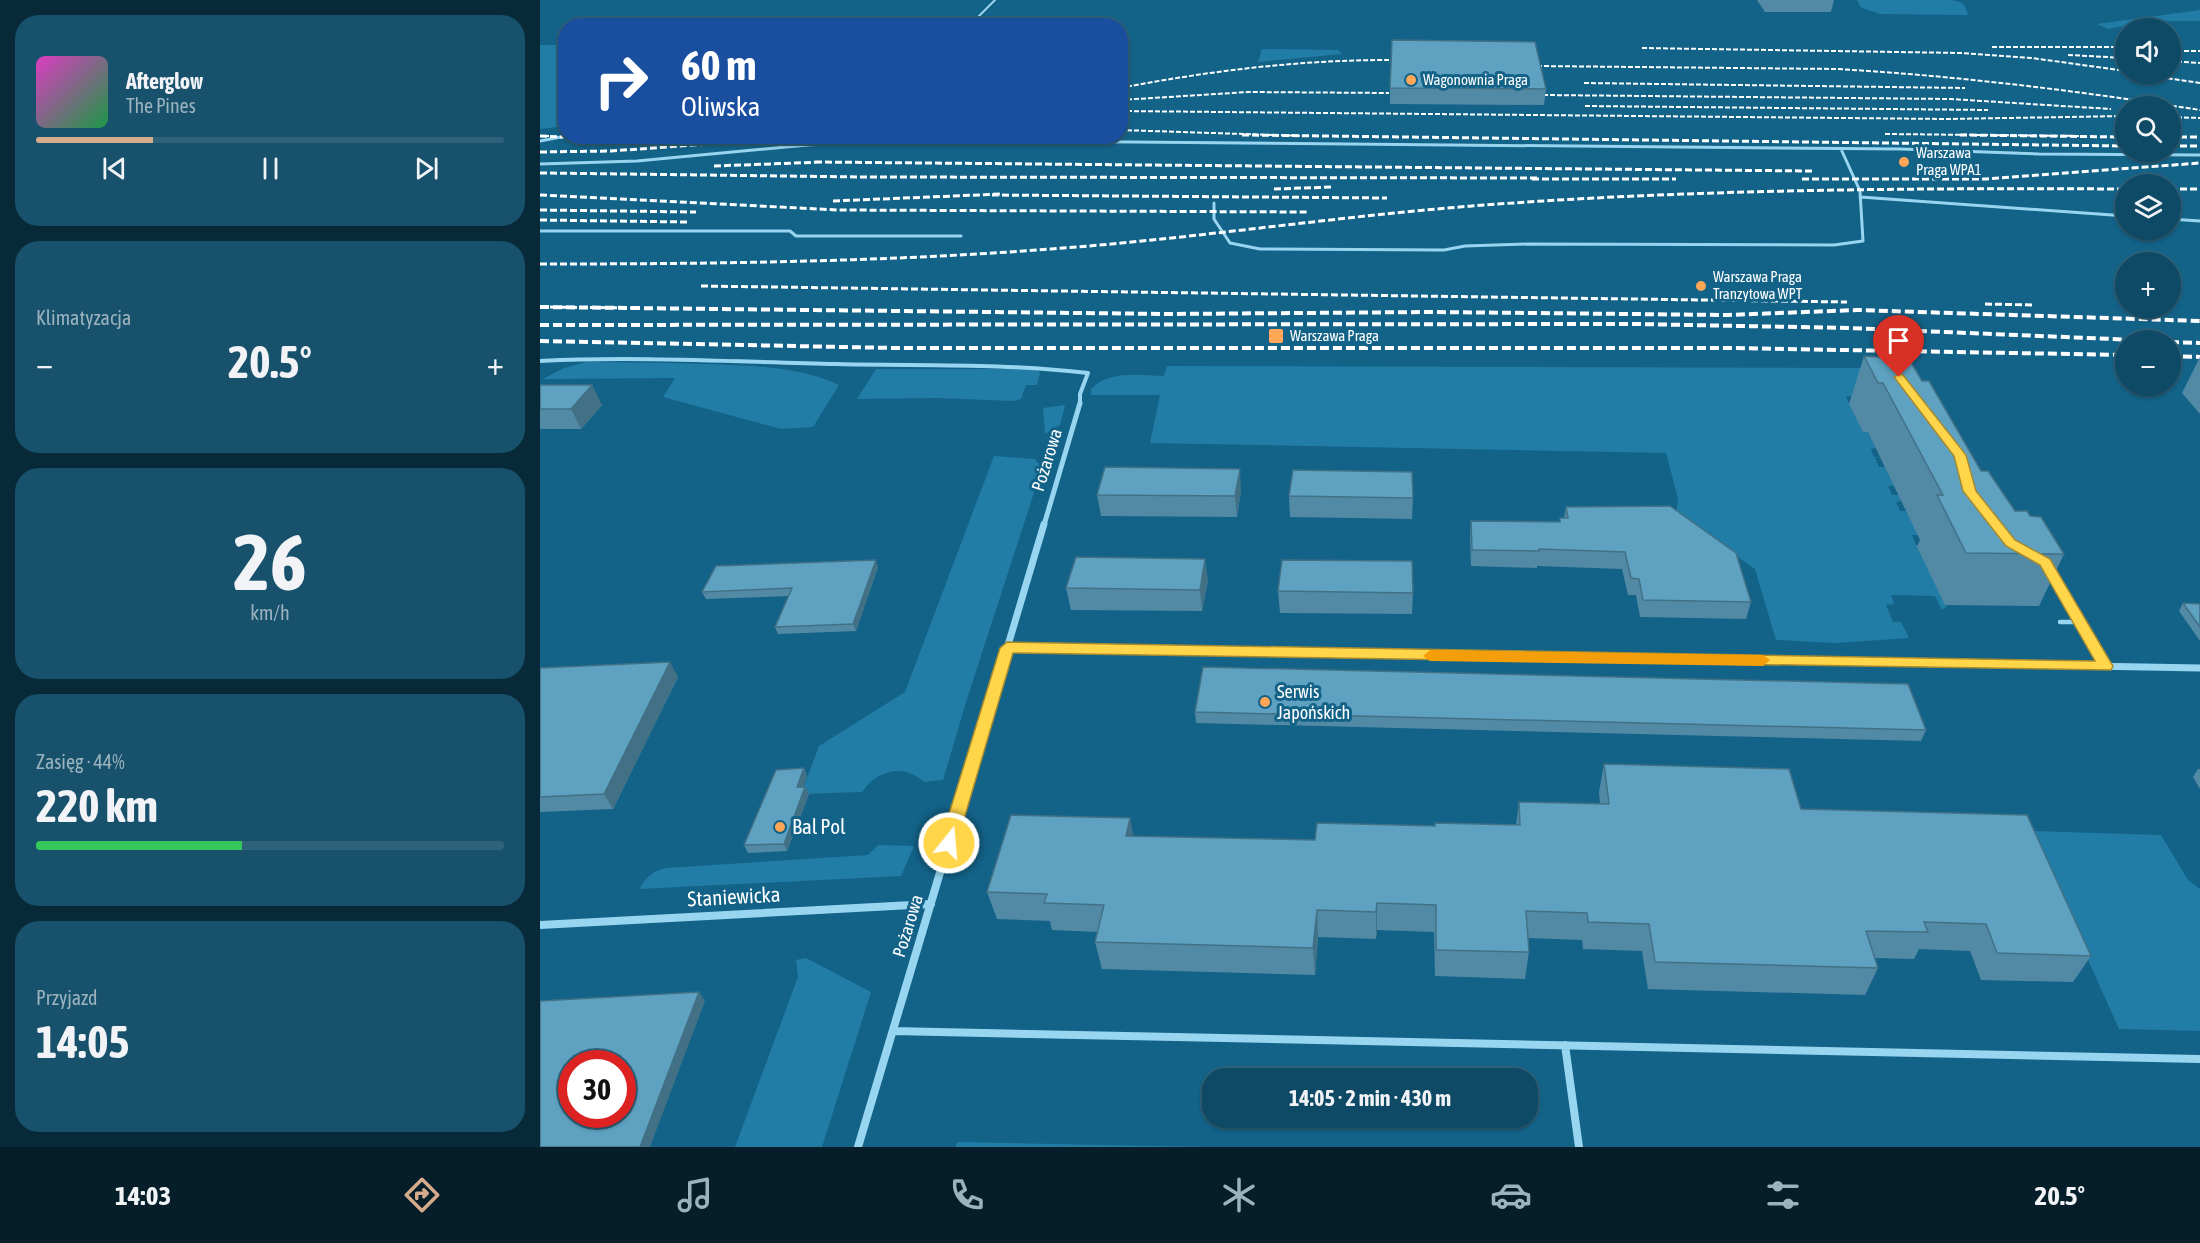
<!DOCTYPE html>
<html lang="pl">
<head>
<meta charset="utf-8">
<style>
  :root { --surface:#0e4a66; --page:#17516c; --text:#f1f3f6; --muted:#9bb3bf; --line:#2e627a; --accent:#d6ab8b }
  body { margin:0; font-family:"Asap Condensed",sans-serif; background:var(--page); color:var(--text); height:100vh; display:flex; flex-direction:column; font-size:22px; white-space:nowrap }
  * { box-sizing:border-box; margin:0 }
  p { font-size:20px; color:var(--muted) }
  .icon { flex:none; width:33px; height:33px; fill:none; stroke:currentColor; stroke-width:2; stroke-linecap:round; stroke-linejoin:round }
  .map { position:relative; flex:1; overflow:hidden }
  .sheet { display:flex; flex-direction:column; gap:15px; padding:15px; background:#082938; width:540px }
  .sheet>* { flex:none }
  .top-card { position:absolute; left:18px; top:18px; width:570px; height:126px; border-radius:24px; box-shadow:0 2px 4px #0004,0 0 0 2px var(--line); background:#1a4fa0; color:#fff; overflow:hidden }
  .fabs { position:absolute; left:1575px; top:18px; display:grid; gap:12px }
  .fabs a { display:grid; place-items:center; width:66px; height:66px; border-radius:50%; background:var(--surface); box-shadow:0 2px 4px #0004,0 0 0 2px var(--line); font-size:30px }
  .speed { position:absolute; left:18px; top:1050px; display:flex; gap:12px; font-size:30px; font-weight:700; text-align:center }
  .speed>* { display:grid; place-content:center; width:78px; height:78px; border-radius:50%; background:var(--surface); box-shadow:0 2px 4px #0004,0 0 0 2px var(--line); line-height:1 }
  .speed .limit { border:9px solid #d22; background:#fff; color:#111 }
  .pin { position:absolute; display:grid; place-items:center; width:51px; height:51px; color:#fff; margin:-62px -26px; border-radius:50% 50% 50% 0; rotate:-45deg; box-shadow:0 0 6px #0007 }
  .pin .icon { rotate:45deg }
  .me { position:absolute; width:66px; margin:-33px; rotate:17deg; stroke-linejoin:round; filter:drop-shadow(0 0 4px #0008) }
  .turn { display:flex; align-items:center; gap:21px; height:126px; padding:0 24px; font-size:27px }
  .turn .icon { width:78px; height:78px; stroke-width:2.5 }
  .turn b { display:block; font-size:42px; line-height:51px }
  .big { font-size:45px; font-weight:700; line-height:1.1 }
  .sheet .card { flex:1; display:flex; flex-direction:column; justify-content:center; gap:9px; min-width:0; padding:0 21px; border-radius:24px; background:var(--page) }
  .sheet .dial { align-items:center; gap:0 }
  .dial b { font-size:78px; line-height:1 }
  .song { display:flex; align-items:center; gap:18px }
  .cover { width:72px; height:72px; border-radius:9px; background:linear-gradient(135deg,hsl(310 70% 55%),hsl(140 70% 35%)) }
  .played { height:6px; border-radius:3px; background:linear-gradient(90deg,var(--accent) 25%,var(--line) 25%) }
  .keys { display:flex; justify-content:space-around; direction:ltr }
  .heat { display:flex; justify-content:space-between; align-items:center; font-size:33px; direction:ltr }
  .charge { height:9px; border-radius:4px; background:linear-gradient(90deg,#34c759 44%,var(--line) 0) }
  .trip { position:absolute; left:662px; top:1068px; width:336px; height:60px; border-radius:24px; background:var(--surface); box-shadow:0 2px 4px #0004,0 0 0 2px var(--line); font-weight:700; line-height:60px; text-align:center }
  .dock { display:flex; height:96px; justify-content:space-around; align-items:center; background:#061e29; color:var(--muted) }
  .dock .icon { width:42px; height:42px }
  .dock .on { color:var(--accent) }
  .dock b { font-size:27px; color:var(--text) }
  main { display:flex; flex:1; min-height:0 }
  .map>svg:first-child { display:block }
  .green { fill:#227da6 }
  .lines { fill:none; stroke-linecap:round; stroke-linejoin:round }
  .service-far3 { stroke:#98d5f0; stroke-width:2 }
  .service-far2 { stroke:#98d5f0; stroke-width:3 }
  .service-far1 { stroke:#98d5f0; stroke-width:4 }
  .service { stroke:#98d5f0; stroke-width:4.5 }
  .minor-far2 { stroke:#98d5f0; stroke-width:5 }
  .minor-far1 { stroke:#98d5f0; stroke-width:7 }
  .minor { stroke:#98d5f0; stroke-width:8 }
  .rail-far2 { stroke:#fff; stroke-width:2; stroke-dasharray:5 2; stroke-linecap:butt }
  .rail-far1 { stroke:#fff; stroke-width:3; stroke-dasharray:7 3; stroke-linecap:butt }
  .rail { stroke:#fff; stroke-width:4; stroke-dasharray:9 4; stroke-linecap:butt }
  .wall { fill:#528aa5 }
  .shaded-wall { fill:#427186 }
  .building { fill:#5fa1c0; stroke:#427186; stroke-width:1.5; fill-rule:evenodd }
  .route { fill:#ffd54a; stroke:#a68a30; stroke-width:1.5 }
  .slow { fill:#f59e0b }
  .poi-dot { fill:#ffa657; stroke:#136288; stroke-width:2 }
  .labels { text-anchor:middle; stroke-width:6; stroke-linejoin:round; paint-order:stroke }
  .far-poi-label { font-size:15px; fill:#fff; stroke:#136288; text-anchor:start }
  .street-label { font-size:18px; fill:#fff; stroke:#136288 }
  .poi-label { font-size:18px; fill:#fff; stroke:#136288; text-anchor:start }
  .near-poi-label { font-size:21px; fill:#fff; stroke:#136288; text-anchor:start }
  .near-street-label { font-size:21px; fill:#fff; stroke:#136288 }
</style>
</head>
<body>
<main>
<section class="sheet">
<div class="card">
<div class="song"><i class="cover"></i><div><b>Afterglow</b><p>The Pines</p></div></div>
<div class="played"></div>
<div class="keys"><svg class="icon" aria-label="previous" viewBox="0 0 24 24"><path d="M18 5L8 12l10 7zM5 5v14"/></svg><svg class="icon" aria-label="pause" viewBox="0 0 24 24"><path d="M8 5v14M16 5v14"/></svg><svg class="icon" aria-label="next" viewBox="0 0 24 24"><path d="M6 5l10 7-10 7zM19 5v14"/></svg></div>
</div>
<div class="card"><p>Klimatyzacja</p>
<div class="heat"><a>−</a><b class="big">20.5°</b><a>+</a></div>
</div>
<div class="card dial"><b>26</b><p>km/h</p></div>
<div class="card"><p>Zasięg · 44%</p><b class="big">220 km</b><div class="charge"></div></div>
<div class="card"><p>Przyjazd</p><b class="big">14:05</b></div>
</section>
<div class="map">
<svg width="1660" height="1147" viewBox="0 0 1660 1147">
  <rect width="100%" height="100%" fill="#136288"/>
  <!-- green -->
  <path class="green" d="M1317 0H1410C1422 2 1425 3 1428 15L1340 14 1320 7Z
    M1660 10V21H1608L1568 29 1557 24Z
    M0 45H25V126L0 129Z
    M722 49 798 50 802 54 718 62Z
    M47 362C87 362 127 363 167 364 212 366 258 366 299 385L273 427 241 429 123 397 135 378 3 379 24 368Z
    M627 366 1346 368 1343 388 1314 387 1317 395 1306 397 1323 432H1328L1336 448 1331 449 1334 457 1341 458H1335L1339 467H1345L1354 486H1348L1352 495H1359L1362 501 1356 502 1360 511H1366L1378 535H1372L1376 545H1383L1377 547 1407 606 1402 610 1395 596 1351 595 1354 604 1346 605 1353 622H1361L1369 638 1296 643 1236 640 1215 569 1136 514 1138 499 1126 453 610 443 620 395H551V389C568 370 601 375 624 376Z
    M336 369H488L498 370 500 373 497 385H486L481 399 473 401 397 398 317 399Z
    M525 405 520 425 505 434 503 408Z
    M454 456 495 459 502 468 427 699 403 780 384 782C364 763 337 770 322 792L261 794 279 746 365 692Z
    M1490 831 1621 835 1648 880 1660 889V1031L1579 1029Z
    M338 845 374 846 361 876 99 889C106 878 112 871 126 868L328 855Z
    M266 958 331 992 282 1147H195L258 977 256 960Z
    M417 1142 666 1147H416Z"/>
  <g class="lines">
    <!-- service-far3 -->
    <path class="service-far3" d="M432 23 455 0
      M24 136H26"/>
    <!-- service-far2 -->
    <path class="service-far2" d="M0 141 26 136
      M0 164 97 161 268 145 359 140 1361 149 1499 154 1660 155
      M1320 197 1586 216
      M674 203V219L690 243 720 249 904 250 925 246 988 244 1294 245 1323 241 1320 191 1301 149
      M1630 219 1660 221
      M0 231H250L256 236H421"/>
    <!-- service-far1 -->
    <path class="service-far1" d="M0 361C99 356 198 362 297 364 381 366 464 363 548 373L540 394V403"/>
    <!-- service -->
    <path class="service" d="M1512 573 1566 666
      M1520 622H1540"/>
    <!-- minor-far2 -->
    <path class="minor-far2" d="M504 525 540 403"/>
    <!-- minor-far1 -->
    <path class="minor-far1" d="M467 647 1660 668
      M422 800 504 524"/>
    <!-- minor -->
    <path class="minor" d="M0 925 391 904
      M353 1031 1660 1059
      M1025 1045 1039 1147
      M318 1147 422 799"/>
    <!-- rail-far2 -->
    <path class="rail-far2" d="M1452 47H1586
      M1102 48 1421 53 1492 58 1586 71
      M1630 51H1660
      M1528 55 1586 58
      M1630 61 1660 63
      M997 66 1297 69C1419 76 1539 91 1660 110
      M1600 74 1660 83
      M1044 83 1425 88
      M580 88C669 71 758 60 849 60
      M1003 95 1410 99 1571 109
      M580 100 708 92 849 93
      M1045 106 1448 110
      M580 111 1407 119 1586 116
      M1630 117 1660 118
      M580 130 765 136
      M1345 134 1540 136
      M0 136H9
      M275 136H281"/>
    <!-- rail-far1 -->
    <path class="rail-far1" d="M702 135 1586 146
      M1420 135 1586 137
      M0 136 108 141
      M1630 137H1660
      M1630 146H1660
      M0 152 71 151 281 136
      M275 162 1274 171
      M174 166 282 162
      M0 173 326 177 999 178
      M992 179H1136
      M1262 179H1446L1660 163
      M734 189 794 187
      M1630 189H1660
      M0 195 299 210 767 212
      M452 195 847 198
      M293 201 461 194
      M0 210 156 212
      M0 220 147 222
      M0 264C170 264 341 262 511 249 651 239 791 217 932 206 1149 189 1368 188 1586 189
      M161 286 1307 302
      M1445 304 1493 305
      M0 307 98 308"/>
    <!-- rail -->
    <path class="rail" d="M0 307 629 314 891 312 1188 315 1318 310 1660 321
      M0 325 1096 324 1308 328 1596 340
      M0 341 355 348H1189L1586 355
      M1630 342 1660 343
      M1630 356 1660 357"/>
  </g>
  <!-- wall -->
  <path class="wall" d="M1217 0H1294L1291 12H1225Z
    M850 88 1006 89 1004 105 850 104Z
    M1324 356 1382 381 1441 471 1475 511 1490 516 1524 554 1499 606 1405 605 1377 547 1380 540 1328 432H1323L1309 404Z
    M1660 357V414L1642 393Z
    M0 385 62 405 41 429H0Z
    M701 490 697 517 561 516 557 495Z
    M749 496 873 498 872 519 750 517Z
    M1026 507 1211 602 1206 619 1100 617 1096 595H1088L1082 569 997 566V568L931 566 930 537 931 521 1020 522V518H1024Z
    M338 567 316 631 238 634 235 627 249 596 166 599 162 592Z
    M668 580 662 611 531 610 526 588Z
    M738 591 873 593 872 614 740 613Z
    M1643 603 1660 604V641L1639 611Z
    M0 668 138 677 73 809 0 812Z
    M655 712 1386 730 1381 741 656 723Z
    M1064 764 1261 809 1551 956 1533 982 1441 980 1430 951 1379 949 1374 959 1335 958 1338 968 1325 995 1108 989 1102 951 1043 949 1042 940 988 938 989 952 985 979 895 976 894 932 837 930 836 939 778 937 775 975 562 969 555 942 558 932 512 930 510 921 457 919 447 892 590 818 593 836 775 840 895 826 976 825 979 802 1060 804 1059 792Z
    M264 768 267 776 263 787H265L269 794 247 851 208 853 204 845Z
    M1658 769H1660V789L1653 777Z"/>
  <!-- shaded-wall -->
  <path class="shaded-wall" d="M52 385 62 405 41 429 31 409Z
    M700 469 701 490 697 517 695 496Z
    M665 559 668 580 662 611 660 590Z
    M336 560 338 567 316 631 313 624Z
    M130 662 138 677 73 809 64 794Z
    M264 768 267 776 261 794 257 787Z
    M265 787 269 794 247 851 244 844Z
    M590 818 595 846 586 836Z
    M837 903V930L836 939V912Z
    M777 910 778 937 775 975 773 948Z
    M159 992 165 1001 110 1147H100Z"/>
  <!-- building -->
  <path class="building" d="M852 40 995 42 1006 89 850 88Z
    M1324 356 1369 359 1382 381H1389L1441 471H1448L1475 511H1487L1490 516 1501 517 1524 554 1426 553 1397 495H1403L1343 383H1338Z
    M0 385H52L31 409H0Z
    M565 467 700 469 695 496 557 495Z
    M753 470 872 472 873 498 749 496Z
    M1130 506 1196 553 1211 602 1103 600 1099 579 1091 578 1085 552 999 549V551L932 550 931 521 1020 522V518H1028L1026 507Z
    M536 557 665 559 660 590 526 588Z
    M336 560 313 624 235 627 252 588 162 592 176 566Z
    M742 560 872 561 873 593 738 591Z
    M1643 603 1660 604V627Z
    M130 662 64 794 0 797V668Z
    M663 667 1368 684 1386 730 655 712Z
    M1064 764 1249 769 1261 809 1487 815 1551 956 1457 953 1446 924 1384 922 1388 932 1326 931 1338 968 1115 962 1109 924 1048 922 1047 913 986 911 989 952 896 950V905L837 903 836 912 777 910 773 948 555 942 564 905 504 903 507 894 447 892 471 815 590 818 586 836 775 840 777 823 895 826V823L980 825 979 802 1069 804Z
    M264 768 257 787H265L244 844 204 845 236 770Z
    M159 992 100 1147H0V1001ZM32 1064H82V1114H32Z"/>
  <!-- route -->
  <path class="route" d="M1359 374 1363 375 1426 455 1436 491 1475 540 1510 559 1573 666 1571 670 473 653 417 843 415 848 409 850 403 848 400 843 460 648 467 642 1555 661 1500 565 1466 546 1423 491 1414 456 1354 377Z"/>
  <!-- slow -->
  <path class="slow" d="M890 650 1223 655 1230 660 1223 666 890 661 883 656Z"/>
  <!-- markers -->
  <g class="poi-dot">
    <circle cx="871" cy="80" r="6"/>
    <circle cx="1364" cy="162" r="6"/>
    <circle cx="1161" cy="286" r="6"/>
    <rect x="728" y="328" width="16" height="16" rx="3"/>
    <circle cx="725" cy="702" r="6"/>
    <circle cx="240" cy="827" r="6"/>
  </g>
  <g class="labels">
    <!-- far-poi labels -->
    <g class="far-poi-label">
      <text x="883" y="85">Wagonownia Praga</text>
      <text x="1376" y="158">Warszawa<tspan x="1376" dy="17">Praga WPA1</tspan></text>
      <text x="1173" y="282">Warszawa Praga<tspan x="1173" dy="17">Tranzytowa WPT</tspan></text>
      <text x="750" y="341">Warszawa Praga</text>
    </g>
    <!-- street labels -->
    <g class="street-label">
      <text transform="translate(507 460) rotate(-73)" y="6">Pożarowa</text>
      <text transform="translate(368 926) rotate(-73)" y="6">Pożarowa</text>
    </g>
    <!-- poi labels -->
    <g class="poi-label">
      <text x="737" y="698">Serwis<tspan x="737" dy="21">Japońskich</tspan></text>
    </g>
    <!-- near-poi labels -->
    <g class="near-poi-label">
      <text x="252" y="834">Bal Pol</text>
    </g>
    <!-- near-street labels -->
    <g class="near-street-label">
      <text transform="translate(194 897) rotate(-3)" y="7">Staniewicka</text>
    </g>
  </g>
</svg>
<div class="fabs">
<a><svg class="icon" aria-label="sound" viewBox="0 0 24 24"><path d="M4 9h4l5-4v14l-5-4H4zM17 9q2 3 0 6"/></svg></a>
<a><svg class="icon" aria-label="search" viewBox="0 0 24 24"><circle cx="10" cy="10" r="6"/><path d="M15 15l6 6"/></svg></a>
<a><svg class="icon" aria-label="layers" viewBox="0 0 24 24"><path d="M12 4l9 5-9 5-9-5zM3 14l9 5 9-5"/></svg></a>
<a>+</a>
<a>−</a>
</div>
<div class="speed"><div class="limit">30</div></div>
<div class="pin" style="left:1359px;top:377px;background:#d93025"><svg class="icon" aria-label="arrive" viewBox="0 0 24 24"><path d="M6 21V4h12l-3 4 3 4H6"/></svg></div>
<svg class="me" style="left:409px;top:843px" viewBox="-20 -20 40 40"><circle r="17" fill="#ffd54a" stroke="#fff" stroke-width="3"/><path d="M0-11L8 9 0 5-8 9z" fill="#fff"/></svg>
<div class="trip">14:05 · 2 min · 430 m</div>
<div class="top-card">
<div class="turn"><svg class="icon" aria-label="right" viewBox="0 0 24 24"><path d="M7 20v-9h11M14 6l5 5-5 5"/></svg><div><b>60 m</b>Oliwska</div></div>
</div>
</div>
</main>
<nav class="dock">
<b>14:03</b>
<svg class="icon on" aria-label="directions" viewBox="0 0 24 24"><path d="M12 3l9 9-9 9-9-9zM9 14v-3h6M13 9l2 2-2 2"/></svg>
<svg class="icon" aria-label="music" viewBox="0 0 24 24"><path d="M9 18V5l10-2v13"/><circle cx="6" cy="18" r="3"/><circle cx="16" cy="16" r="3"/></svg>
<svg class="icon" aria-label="phone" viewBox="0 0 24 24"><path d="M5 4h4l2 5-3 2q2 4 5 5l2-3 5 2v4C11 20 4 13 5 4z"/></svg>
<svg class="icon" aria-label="climate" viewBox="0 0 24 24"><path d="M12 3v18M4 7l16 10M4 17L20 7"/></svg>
<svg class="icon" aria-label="car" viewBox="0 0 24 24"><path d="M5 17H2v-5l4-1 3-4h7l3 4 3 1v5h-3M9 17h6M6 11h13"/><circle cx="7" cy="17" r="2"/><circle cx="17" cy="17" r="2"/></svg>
<svg class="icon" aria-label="filters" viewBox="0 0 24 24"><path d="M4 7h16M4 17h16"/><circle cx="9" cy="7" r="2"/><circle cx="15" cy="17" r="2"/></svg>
<b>20.5°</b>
</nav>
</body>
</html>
